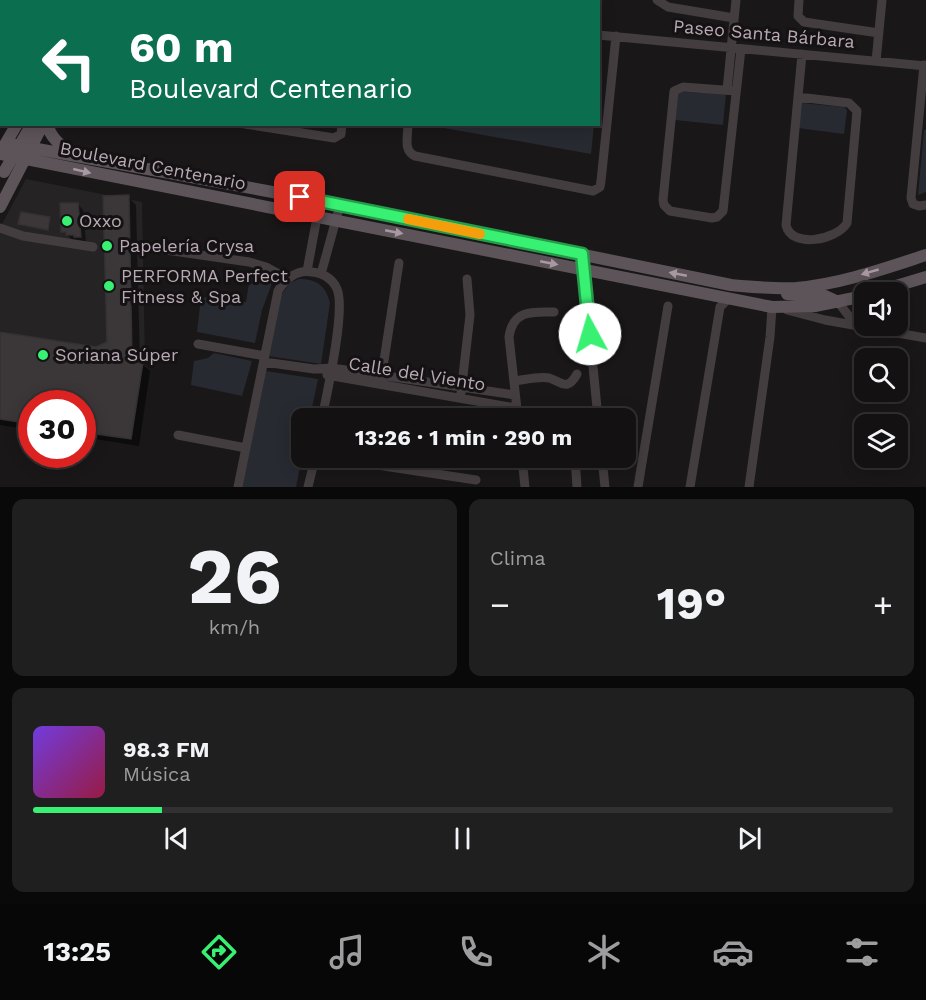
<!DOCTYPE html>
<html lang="es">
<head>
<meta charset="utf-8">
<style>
  :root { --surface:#131112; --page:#201f20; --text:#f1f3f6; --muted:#9d9d9f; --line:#323132; --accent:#38f072 }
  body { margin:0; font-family:"Work Sans",sans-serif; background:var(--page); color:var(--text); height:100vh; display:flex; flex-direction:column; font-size:22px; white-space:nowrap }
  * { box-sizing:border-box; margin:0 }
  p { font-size:20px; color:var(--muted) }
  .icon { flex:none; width:33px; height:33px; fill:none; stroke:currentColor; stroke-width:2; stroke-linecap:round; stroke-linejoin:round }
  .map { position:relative; height:487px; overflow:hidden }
  .drawer { display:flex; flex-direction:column; gap:12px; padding:12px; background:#0a090a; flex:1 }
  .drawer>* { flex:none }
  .top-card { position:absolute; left:0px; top:0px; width:600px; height:126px; box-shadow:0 3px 15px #0003,0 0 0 2px var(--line); background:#0b6e4f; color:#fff; overflow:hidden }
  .fabs { position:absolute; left:854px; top:282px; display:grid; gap:12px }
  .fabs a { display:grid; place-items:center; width:54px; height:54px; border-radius:12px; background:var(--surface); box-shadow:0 3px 15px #0003,0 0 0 2px var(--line); font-size:30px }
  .speed { position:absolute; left:18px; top:390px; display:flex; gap:12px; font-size:30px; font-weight:700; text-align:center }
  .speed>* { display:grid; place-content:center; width:78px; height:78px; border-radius:50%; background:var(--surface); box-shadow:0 3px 15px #0003,0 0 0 2px var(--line); line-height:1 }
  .speed .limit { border:9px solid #d22; background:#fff; color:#111 }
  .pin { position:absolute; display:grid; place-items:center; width:51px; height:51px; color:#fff; margin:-26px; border-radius:12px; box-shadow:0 3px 9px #0006 }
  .me { position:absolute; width:66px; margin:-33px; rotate:354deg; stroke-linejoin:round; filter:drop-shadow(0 0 4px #0008) }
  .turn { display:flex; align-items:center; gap:21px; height:126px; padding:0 30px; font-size:27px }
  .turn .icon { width:78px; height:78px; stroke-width:2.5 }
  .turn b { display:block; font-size:42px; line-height:51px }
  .big { font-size:45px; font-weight:700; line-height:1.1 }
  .drawer .tile { flex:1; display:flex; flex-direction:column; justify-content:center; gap:9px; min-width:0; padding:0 21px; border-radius:12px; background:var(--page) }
  .drawer .dial { align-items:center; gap:0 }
  .dial b { font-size:78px; line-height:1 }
  .song { display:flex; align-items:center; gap:18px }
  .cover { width:72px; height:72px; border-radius:9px; background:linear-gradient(135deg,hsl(260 70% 55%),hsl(340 70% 35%)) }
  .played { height:6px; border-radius:3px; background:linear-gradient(90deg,var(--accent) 15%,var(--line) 15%) }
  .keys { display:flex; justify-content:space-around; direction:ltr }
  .heat { display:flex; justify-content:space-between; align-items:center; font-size:33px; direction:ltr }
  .drawer .tiles { flex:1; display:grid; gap:12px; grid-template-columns:1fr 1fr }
  .tile:last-child { grid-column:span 2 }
  .trip { position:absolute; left:291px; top:408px; width:345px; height:60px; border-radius:12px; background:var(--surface); box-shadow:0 3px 15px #0003,0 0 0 2px var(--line); font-weight:700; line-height:60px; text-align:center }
  .dock { display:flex; height:96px; justify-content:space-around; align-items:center; background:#080707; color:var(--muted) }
  .dock .icon { width:42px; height:42px }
  .dock .active { color:var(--accent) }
  .dock b { font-size:27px; color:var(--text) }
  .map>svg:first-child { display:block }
  .built { fill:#262324 }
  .green { fill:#272a31 }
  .shadow { fill:#0007 }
  .building { fill:#3b3739; stroke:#353133; stroke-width:1.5 }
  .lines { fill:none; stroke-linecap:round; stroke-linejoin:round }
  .minor { stroke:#433d40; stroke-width:9 }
  .major { stroke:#5d5459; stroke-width:12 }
  .major-bridge { stroke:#5d5459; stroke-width:12 }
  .oneway { fill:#a798a2 }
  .route-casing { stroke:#249c4a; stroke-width:15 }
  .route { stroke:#38f072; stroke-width:10 }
  .slow { stroke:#f59e0b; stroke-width:10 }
  .poi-dot { fill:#38f072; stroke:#141213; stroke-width:2 }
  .labels { text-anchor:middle; stroke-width:6; stroke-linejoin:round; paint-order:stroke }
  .street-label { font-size:18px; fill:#b9a9b4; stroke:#141213 }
  .poi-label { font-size:18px; fill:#b9a9b4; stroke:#141213; text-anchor:start }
</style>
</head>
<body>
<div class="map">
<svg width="926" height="487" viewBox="0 0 926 487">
  <rect width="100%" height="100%" fill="#191718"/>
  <!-- built -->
  <path class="built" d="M26 179 142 202 145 360 0 331V228Z"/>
  <!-- green -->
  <path class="green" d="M680 92 726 93 723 125 675 120 677 94Z
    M801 103 844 107 847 110 844 134 798 128Z
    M427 125H594L591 154Z
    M924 130H926V192L918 195Z
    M250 276 272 283 262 310 255 343 197 332 201 297 246 302Z
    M299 279C317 279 326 286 330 303L321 364 268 356 281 295 290 283Z
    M214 353 252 361 242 396 191 385 194 361 208 358Z
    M266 371 318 379 310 418H302V458L296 487H242Z"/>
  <!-- shadow -->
  <path class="shadow" d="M128 197 136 205 140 363 150 371 139 446 82 437V404H32V430L0 425V334L96 349 108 343Z
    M78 204 83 210 86 242 73 240 63 232Z
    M50 218 49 230 20 224Z"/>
  <!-- building -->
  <path class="building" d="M129 195 132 360 143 362 131 439 82 432V404H32V424L0 419V332L96 347 107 342 103 196Z
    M60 203H78L81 237H74V235H66V232H61Z
    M21 212 50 217 48 230 18 224Z"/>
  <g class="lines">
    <!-- minor -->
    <path class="minor" d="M170 0 188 2
      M281 0 291 2
      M352 0 354 2
      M569 0 576 2
      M657 0 668 7 734 18
      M799 0 798 16 804 22 879 33
      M137 2 138 0
      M147 2 163 0
      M446 2V0
      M596 2V0
      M598 35 926 66
      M876 61 882 0
      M924 65 911 198 913 204 919 206 926 205
      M727 90 736 0
      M736 91 683 87 674 91 663 200 664 205 670 211 712 218 717 217 723 211 741 49
      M798 97 849 103 857 111 847 223C837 240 791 249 786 225L802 54
      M245 124 334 138 341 134 342 124
      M408 124C408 136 403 151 415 156L593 191 600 187 601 181 616 36
      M0 228 23 236 93 247
      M159 249 249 262 266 267 288 279
      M582 254 598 418
      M307 271 320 201
      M321 274 340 205
      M838 302 855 324
      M787 310 825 320 926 338
      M198 344 265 356
      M264 362 314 369 332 368 515 395
      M327 375 516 408
      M381 380 399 263
      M514 381C524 380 539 376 549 378 562 382 567 392 577 374
      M461 393 470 315 467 279
      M518 418 509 337C513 309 533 312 554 312
      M178 435 246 448
      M331 458 476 480
      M522 458 525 487
      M575 458 577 487
      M602 458 605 487
      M238 487 278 291C285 279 297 269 312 272 323 273 333 279 337 289 346 310 327 393 322 418
      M308 487 315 458
      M638 487 668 306
      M690 487 720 307 728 299
      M749 487 770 337 772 307"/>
    <!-- major -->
    <path class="major" d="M68 2 69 0
      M88 2 89 0
      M105 2 106 0
      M119 2 120 0
      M0 114 2 111
      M47 124C51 138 59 144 70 152
      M10 144 300 197 731 285C753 287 774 289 796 288 841 284 883 269 926 255
      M0 154 772 307 815 306 864 296
      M0 207 43 124
      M876 292 926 277
      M787 294 825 296 838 302"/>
    <!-- major-bridge -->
    <path class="major-bridge" d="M0 153 17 124
      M4 172 32 124"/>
  </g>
  <!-- one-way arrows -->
  <defs><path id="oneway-solid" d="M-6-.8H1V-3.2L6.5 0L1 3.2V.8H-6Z" transform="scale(1.5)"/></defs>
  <g class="oneway">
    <use href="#oneway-solid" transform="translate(82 171) rotate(13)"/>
    <use href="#oneway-solid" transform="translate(394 232) rotate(11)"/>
    <use href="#oneway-solid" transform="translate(549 263) rotate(11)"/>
    <use href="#oneway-solid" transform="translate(870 272) rotate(164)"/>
    <use href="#oneway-solid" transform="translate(678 274) rotate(-169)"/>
  </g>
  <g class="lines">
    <defs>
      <path id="route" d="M300 197 582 254 590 334"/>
    </defs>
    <!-- route casing -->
    <use href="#route" class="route-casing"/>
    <!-- route -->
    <use href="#route" class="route"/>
    <!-- slow -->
    <path class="slow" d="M408 219 480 234"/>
  </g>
  <!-- markers -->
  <g class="poi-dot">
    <circle cx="67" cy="221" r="6"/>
    <circle cx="107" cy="246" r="6"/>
    <circle cx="109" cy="286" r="6"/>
    <circle cx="43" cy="355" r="6"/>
  </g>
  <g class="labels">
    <!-- street labels -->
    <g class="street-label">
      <text transform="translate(764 34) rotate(5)" y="6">Paseo Santa Bárbara</text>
      <text transform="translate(153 166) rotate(11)" y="6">Boulevard Centenario</text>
      <text transform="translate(417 374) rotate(9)" y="6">Calle del Viento</text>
    </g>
    <!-- poi labels -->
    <g class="poi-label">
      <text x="79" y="227">Oxxo</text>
      <text x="119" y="252">Papelería Crysa</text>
      <text x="121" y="282">PERFORMA Perfect<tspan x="121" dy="21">Fitness &amp; Spa</tspan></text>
      <text x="55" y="361">Soriana Súper</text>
    </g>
  </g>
</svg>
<div class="fabs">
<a><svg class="icon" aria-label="sound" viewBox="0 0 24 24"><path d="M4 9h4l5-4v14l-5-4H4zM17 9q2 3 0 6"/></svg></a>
<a><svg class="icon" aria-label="search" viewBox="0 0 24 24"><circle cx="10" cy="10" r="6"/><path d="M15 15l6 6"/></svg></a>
<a><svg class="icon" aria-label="layers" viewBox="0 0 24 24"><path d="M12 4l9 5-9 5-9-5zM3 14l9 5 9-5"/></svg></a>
</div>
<div class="speed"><div class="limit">30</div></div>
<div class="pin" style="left:300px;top:197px;background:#d93025"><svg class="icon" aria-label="arrive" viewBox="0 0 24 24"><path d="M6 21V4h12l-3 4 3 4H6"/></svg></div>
<svg class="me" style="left:590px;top:334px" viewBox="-20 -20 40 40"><circle r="19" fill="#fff"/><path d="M0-13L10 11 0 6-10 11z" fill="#38f072"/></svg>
<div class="trip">13:26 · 1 min · 290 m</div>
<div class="top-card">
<div class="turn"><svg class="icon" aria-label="left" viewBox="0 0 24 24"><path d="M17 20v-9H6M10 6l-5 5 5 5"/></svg><div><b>60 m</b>Boulevard Centenario</div></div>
</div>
</div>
<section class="drawer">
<div class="tiles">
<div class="tile dial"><b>26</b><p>km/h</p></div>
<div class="tile"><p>Clima</p>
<div class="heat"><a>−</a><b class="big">19°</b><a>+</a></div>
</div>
<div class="tile">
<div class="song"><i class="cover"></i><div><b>98.3 FM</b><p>Música</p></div></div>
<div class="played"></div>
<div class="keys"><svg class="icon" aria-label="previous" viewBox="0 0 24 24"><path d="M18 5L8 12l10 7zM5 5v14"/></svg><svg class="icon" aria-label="pause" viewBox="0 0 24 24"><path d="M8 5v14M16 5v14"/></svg><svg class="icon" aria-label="next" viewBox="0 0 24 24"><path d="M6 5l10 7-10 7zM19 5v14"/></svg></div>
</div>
</div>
</section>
<nav class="dock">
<b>13:25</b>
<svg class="icon active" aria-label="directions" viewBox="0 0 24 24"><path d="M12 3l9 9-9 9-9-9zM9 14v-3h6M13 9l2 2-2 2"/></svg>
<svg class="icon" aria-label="music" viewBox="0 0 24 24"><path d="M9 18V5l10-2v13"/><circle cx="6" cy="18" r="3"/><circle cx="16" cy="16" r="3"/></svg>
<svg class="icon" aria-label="phone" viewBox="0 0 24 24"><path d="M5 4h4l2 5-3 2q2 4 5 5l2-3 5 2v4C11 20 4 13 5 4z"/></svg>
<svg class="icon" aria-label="climate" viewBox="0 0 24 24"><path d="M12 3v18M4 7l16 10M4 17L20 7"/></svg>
<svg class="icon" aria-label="car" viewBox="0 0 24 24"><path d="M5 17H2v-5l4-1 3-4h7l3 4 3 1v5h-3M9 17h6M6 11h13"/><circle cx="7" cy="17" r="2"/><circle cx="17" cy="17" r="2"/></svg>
<svg class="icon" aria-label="filters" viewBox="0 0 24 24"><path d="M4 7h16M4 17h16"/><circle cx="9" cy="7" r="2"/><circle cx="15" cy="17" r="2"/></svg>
</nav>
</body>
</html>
